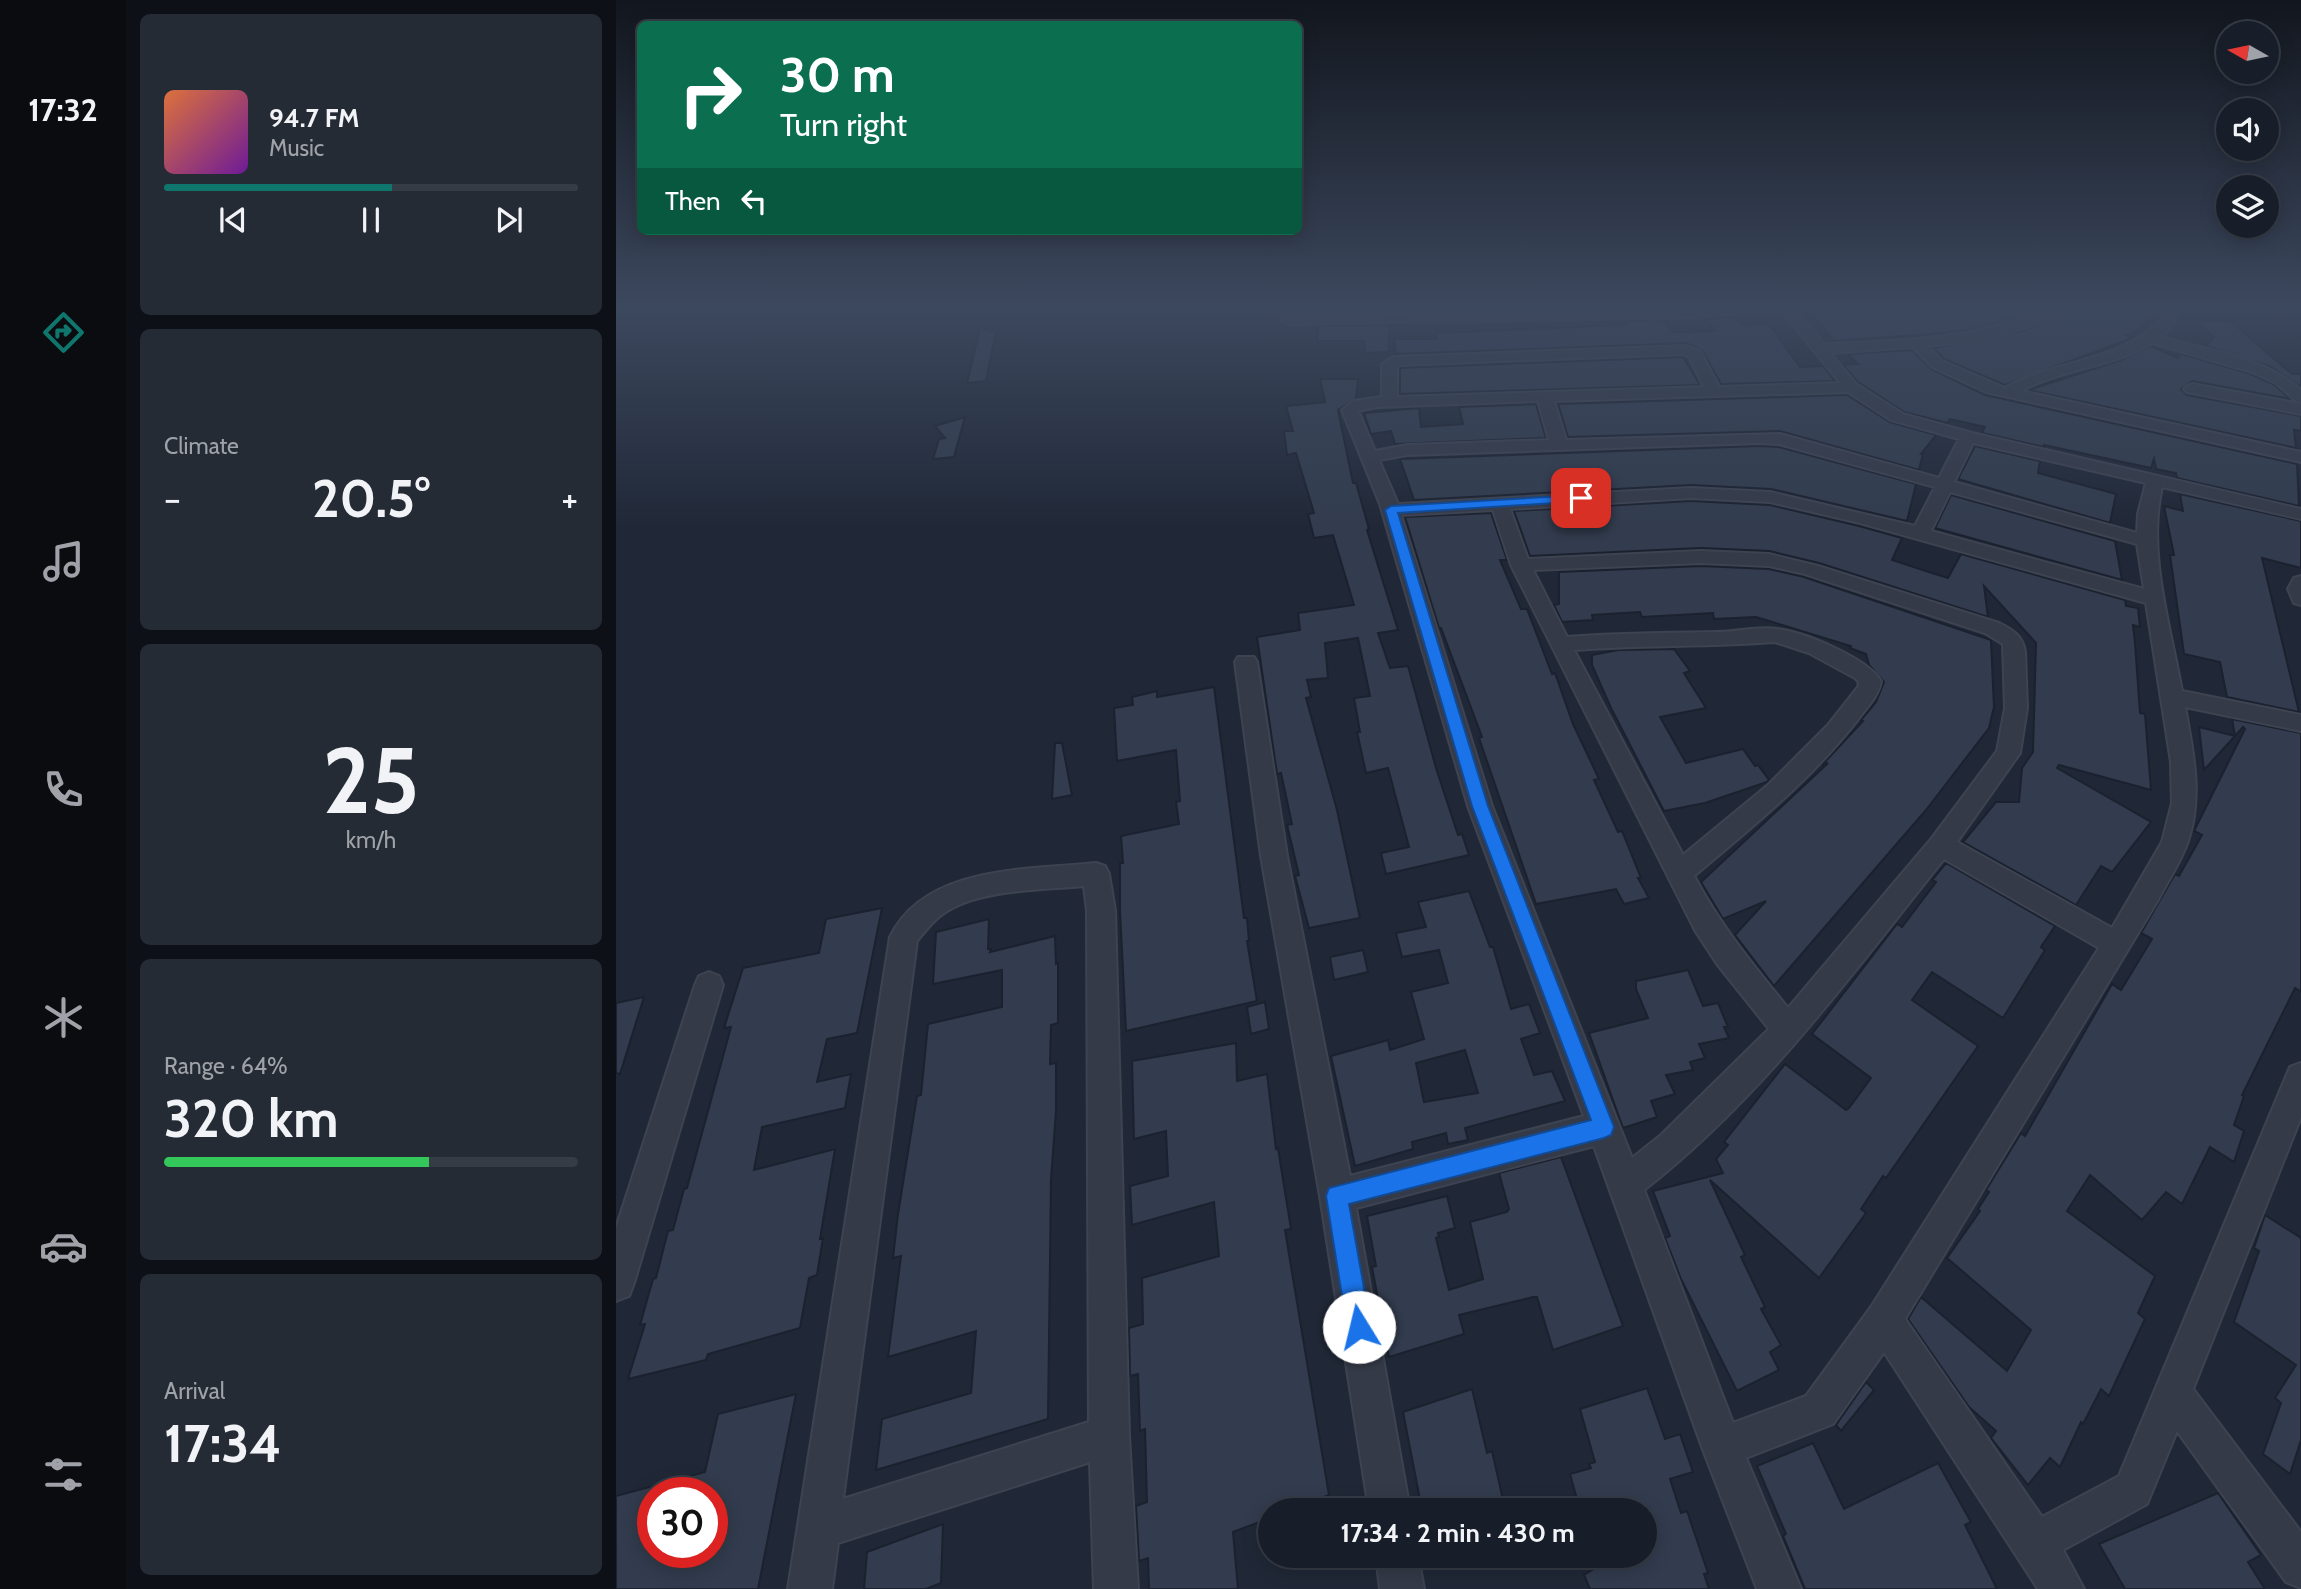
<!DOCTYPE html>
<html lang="en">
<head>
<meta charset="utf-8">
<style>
  :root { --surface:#181e29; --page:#252b35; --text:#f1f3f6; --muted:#9fa2a8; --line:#363c46; --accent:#0f766e }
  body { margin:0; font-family:Cabin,sans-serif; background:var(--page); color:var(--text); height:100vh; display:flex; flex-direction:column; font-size:26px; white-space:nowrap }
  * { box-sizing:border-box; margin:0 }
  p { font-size:23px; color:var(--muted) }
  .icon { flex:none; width:38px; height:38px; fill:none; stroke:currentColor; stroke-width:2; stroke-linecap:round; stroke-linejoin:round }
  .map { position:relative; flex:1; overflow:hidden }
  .details { display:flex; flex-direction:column; gap:14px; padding:14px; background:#0d1017; width:490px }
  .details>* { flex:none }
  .hud { position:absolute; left:21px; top:21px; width:665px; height:214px; border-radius:10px; box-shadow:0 4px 18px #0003,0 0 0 2px var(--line); background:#0b6e4f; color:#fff; overflow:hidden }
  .needle { width:46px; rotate:279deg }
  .controls { position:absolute; left:1600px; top:21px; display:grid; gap:14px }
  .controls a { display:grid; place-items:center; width:63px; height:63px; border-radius:50%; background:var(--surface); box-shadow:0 4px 18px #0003,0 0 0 2px var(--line); font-size:35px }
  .speed { position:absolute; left:21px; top:1477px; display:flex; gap:14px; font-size:35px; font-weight:700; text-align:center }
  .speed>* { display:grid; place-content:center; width:91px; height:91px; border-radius:50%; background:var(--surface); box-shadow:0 4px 18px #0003,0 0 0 2px var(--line); line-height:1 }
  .speed .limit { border:10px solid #d22; background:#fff; color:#111 }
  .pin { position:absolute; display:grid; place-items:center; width:60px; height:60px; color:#fff; margin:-30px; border-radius:14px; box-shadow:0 4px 10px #0006 }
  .me { position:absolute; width:77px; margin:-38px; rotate:351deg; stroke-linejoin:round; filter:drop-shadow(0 0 5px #0008) }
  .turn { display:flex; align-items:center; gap:24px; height:147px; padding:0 28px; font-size:32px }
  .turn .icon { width:91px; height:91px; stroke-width:2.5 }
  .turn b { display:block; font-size:49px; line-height:60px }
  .then { display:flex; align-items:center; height:66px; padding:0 28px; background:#0003; gap:14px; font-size:26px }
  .big { font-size:52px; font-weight:700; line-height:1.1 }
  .details .widget { flex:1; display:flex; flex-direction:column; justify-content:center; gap:10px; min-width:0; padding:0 24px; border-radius:10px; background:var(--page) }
  .details .dial { align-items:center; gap:0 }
  .dial b { font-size:91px; line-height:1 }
  .song { display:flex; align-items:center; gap:21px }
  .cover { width:84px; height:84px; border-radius:10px; background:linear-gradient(135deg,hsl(20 70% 55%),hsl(280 70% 35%)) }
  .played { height:7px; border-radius:4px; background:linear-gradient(90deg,var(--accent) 55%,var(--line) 55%) }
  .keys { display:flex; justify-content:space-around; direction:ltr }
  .heat { display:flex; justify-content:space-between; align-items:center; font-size:38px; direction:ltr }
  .charge { height:10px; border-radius:5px; background:linear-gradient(90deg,#34c759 64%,var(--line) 0) }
  .trip { position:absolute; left:642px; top:1498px; width:399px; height:70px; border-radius:35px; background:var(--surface); box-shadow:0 4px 18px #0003,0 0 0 2px var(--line); font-weight:700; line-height:70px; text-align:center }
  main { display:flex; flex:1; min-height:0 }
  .dock { display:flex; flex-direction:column; width:126px; justify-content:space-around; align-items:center; background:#0a0c10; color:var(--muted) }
  .dock .icon { width:49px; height:49px }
  .dock .current { color:var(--accent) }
  .dock b { font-size:32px; color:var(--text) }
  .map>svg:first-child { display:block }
  .building { fill:#323c4e; stroke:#1b212e; stroke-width:2; fill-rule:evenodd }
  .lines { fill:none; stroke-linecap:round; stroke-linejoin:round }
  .minor-casing { stroke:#3d4351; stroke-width:4 }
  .minor { fill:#343a48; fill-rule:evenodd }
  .route { fill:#1a73e8; stroke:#114b97; stroke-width:2 }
</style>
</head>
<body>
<main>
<nav class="dock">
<b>17:32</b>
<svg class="icon current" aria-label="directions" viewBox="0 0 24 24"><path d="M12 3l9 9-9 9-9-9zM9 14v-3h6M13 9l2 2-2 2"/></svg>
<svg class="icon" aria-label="music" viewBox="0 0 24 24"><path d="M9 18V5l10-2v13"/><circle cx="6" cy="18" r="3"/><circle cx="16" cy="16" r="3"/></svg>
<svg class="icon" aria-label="phone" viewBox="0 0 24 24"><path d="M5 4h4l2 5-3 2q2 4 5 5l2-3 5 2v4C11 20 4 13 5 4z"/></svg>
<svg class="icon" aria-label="climate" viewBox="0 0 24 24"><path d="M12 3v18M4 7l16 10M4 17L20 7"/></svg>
<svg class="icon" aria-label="car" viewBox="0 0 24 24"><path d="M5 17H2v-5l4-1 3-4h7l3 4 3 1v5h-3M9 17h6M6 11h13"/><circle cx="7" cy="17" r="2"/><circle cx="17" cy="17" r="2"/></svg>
<svg class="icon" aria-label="filters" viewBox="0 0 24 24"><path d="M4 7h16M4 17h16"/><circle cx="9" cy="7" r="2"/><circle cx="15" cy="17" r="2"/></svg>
</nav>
<section class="details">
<div class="widget">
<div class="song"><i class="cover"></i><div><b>94.7 FM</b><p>Music</p></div></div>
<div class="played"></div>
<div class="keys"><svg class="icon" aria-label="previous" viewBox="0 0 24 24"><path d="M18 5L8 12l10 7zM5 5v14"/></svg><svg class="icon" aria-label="pause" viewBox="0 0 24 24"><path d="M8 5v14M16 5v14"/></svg><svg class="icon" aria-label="next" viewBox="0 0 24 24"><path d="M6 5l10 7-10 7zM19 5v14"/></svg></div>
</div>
<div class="widget"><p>Climate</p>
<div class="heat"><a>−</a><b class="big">20.5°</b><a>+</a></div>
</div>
<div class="widget dial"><b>25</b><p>km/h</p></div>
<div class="widget"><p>Range · 64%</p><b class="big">320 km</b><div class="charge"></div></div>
<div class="widget"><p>Arrival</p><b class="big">17:34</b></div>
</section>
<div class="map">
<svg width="1685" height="1589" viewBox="0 0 1685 1589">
  <rect width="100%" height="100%" fill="#202837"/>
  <!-- building -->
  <path class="building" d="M704 307H773V311L704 313Z
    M1243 307H1432L1369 326 1339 332 1218 341 1197 314H1212L1220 308Z
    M1452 307H1547L1518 332 1510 335 1517 338 1389 385 1328 359 1317 348 1407 331 1441 318Z
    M1119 317 1126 325 1153 324 1184 367 1207 366 1219 381 1105 384 1086 350 1070 343 780 354 778 339H820V333L1009 325 1014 321 1046 320 1058 332 1099 331 1090 319Z
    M1579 320 1614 321 1676 374H1685V387L1655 367 1590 346 1598 337Z
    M773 325V352L749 353 748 341H701L703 326Z
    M364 328 380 332 370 381 351 383Z
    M1535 346 1562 358 1565 354 1635 374 1659 385 1674 399 1576 381 1565 389 1571 395 1685 416V431L1678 430 1680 448 1413 390 1505 360Z
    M1296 350 1315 369 1369 395 1681 464 1683 506 1561 478 1560 473 1540 469 1538 459 1535 468 1428 445V447L1366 433 1369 427 1334 419 1331 423 1288 412 1242 382 1227 365 1242 364 1232 354Z
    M1067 357 1084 385 784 394V368Z
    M704 379H742L740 398 722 410 737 483H740L753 529 751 530 782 630 762 633 774 668 792 666 820 768 842 835 846 834 853 855 770 874 765 853 793 847 772 768 750 773 741 732H744L738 698 754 696 742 638 709 643 712 678 691 680 695 697 690 698 721 810 744 918 693 928 679 876 683 875 671 825 676 824 665 773 661 774 641 637 684 630 682 613 738 605 717 535 698 538 692 514 698 513 680 453 671 455 668 431H677L670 406 709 402Z
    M1231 395 1274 422 1320 435 1305 454H1307L1303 470 1164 431 952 437 942 404Z
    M920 404 930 438 779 444 775 431 755 434 748 413 803 408 805 427 847 424 843 407Z
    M349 417 338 457 317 459 323 439 329 438 319 426Z
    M1143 446 1163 447 1300 484 1291 521 1155 489 1075 485 798 500 784 459Z
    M1359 446 1424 461 1422 473 1500 494 1494 523 1342 479Z
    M1564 494 1685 521V568L1646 558 1683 712 1611 697 1604 662 1568 654 1554 555H1558L1548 506 1567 511Z
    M1335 495 1499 541 1506 580 1319 528Z
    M1075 501 1154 505 1243 526 1286 538 1276 560 1316 573 1332 578 1345 554 1509 600 1510 606 1522 608 1524 627 1517 625 1519 643 1524 713 1529 714 1535 790 1443 765 1441 768 1535 822 1496 872 1485 866 1460 905 1347 842 1380 802H1403L1406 768 1417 752 1420 643 1368 586 1372 617 1203 563 1153 551 1085 548 914 556 898 511Z
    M875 513 891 560H884L905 609H911L936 674 939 673 957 724 983 779 978 780 1002 832 1006 831 1025 878H1022L1033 898 1008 904 1000 889 920 904 863 738 866 737 825 628H823L789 517Z
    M1085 566 1153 569 1188 577 1375 640 1378 707 1373 728 1310 810 1158 986 1119 935 1150 901 1107 919 1085 882 1212 763 1206 765 1247 721 1245 720 1260 702 1268 682 1253 665 1250 654 1234 648 1235 646 1140 617 1098 619 1097 613 1026 617 1024 612 976 615 977 620 946 622 938 605 943 604V572Z
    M1058 649 1074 671 1068 673 1090 708 1044 717 1070 763 1127 749 1139 766 1142 765 1153 780 1151 782 1089 803 1048 811 995 708 976 665V655L1002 650Z
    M598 687 628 918H631L633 941H631L641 1001 510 1031 504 911V863H507L505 836 563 824 560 802 564 801 560 750 501 761 498 708 517 705 516 697 541 691V697Z
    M1616 719 1685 733V992L1679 988 1626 1095 1628 1096 1618 1125 1628 1131 1618 1162 1594 1147 1566 1204 1550 1192 1526 1220 1474 1175 1451 1211 1539 1276 1522 1313 1529 1319 1493 1396 1485 1389 1467 1424 1465 1422 1444 1467 1434 1458 1412 1485 1375 1438 1380 1431 1353 1407 1292 1319 1305 1297 1391 1371 1415 1330 1331 1258 1364 1211 1362 1209 1373 1192 1370 1190 1405 1133 1409 1136 1496 984 1505 990 1536 939 1525 933 1559 874 1563 876 1586 835 1578 831 1629 729 1627 727 1619 736Z
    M1583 727 1619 736 1588 770Z
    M439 743H446L456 795 436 799Z
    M1330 863 1439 926 1425 947 1429 950 1387 1018 1316 972 1296 1000 1362 1046 1270 1178 1267 1176 1245 1209 1250 1213 1203 1278 1094 1180 1129 1255 1125 1257 1149 1307 1145 1309 1165 1345 1154 1352 1163 1370 1121 1391 1065 1279 1049 1238 1054 1236 1037 1191 1107 1173 1100 1159 1112 1145 1108 1142 1169 1064 1230 1110 1233 1108 1255 1078 1196 1034 1281 924 1286 927 1320 882 1316 880Z
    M853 891 874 947H877L895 1009 913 1004 924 1033 905 1039 918 1075 936 1071 949 1101 849 1128 852 1140 832 1144 830 1133 796 1142 797 1149 739 1166 715 1056 772 1040 774 1050 808 1039 795 992 832 983 823 950 786 957 780 933 810 927 802 902ZM849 1050 862 1093 808 1102 800 1063Z
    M266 908 241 1033 211 1039 201 1082 235 1074 229 1108 146 1127 138 1170 219 1149 204 1239 207 1238 201 1275 193 1278 184 1328 92 1354 90 1360 12 1379 29 1324 24 1325 37 1279 40 1278 52 1231 57 1230 68 1189 71 1188 115 1027 108 1028 127 968 203 953 210 919Z
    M373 919 372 949H375L374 952 439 936 440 964 442 963V1023L435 1025 434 1064 440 1063V1111L435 1180 432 1419 260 1470 266 1419 355 1393 360 1331 272 1357 285 1256 277 1258 282 1214 301 1096 305 1095 312 1024 386 1007V970L317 984 320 932Z
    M747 950 752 972 718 980 714 957Z
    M1072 970 1087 1006 1102 1003 1112 1027H1108L1113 1038 1083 1044 1089 1058 1074 1062 1077 1070 1050 1075 1059 1094 1035 1101 1041 1117 1007 1128 973 1033 1032 1018 1020 989V981Z
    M28 997 4 1074 0 1073V1003Z
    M649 1002 653 1029 635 1034 631 1007Z
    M620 1043 621 1081 651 1074 660 1149 662 1148 675 1229 669 1230 713 1495 674 1510H654V1518L617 1532 622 1589H533L532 1558 523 1561 520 1506 531 1502 529 1429 524 1431 522 1374 514 1376 513 1328 527 1324 526 1278 603 1256 598 1202 516 1225 514 1186 552 1176 550 1131 518 1139 516 1061Z
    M945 1157 1007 1326 937 1350 921 1297H917L843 1315 848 1334 773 1357 756 1267 760 1266 751 1216 831 1196 839 1228 822 1233 823 1237 820 1238 833 1290 867 1279 854 1222 891 1212 893 1209 883 1173Z
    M1649 1215 1685 1238V1440L1674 1474 1647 1454 1665 1403 1659 1398 1680 1365 1618 1322 1643 1251 1638 1248Z
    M1250 1382 1258 1390 1225 1431 1220 1425Z
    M1031 1388 1049 1439 1064 1434 1077 1472 1054 1479 1065 1513 1071 1511 1092 1573 1088 1574 1093 1589H974L968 1575 999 1556H1029V1510H964L954 1474 975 1468 973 1464 979 1462 964 1409Z
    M856 1389 871 1453 876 1451 888 1504 868 1510H806L787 1412Z
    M180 1394 142 1589H0V1496L89 1472 102 1414ZM37 1493H96V1552H37Z
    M1197 1443 1228 1509 1322 1463 1355 1522 1349 1525 1381 1589H1189L1167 1536 1170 1534 1141 1466Z
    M1602 1493 1645 1555 1632 1562 1649 1589H1509L1483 1544Z
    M327 1524 325 1583 310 1589H248L251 1552Z"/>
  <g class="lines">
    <defs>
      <path id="minor" d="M1111 307H1218L1212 311H1180L1208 344C1258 342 1308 341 1358 331 1388 326 1423 307 1450 307 1430 330 1344 343 1312 346L1326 361 1389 388C1446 356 1515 364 1556 307H1568L1553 330 1544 337C1591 350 1648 357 1685 390V403L1680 401 1660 383 1636 372 1536 343C1496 368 1446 368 1405 391L1685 452V462L1370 392 1316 367 1297 347 1214 353 1240 384 1287 414 1356 433 1685 509V519L1546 487C1531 552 1554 625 1566 691L1685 715V731L1569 707C1577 751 1587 797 1572 841 1565 861 1552 881 1542 900L1289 1319 1426 1517 1503 1476 1674 1067 1685 1063V1117L1577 1389 1685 1532V1588L1670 1582 1561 1431 1531 1504 1447 1550 1468 1589H1422L1268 1352 1217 1424 1130 1458 1185 1589H1141L1086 1447 978 1146 740 1208 794 1510H753L704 1196 645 856 619 662 622 657H638L641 662 671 856 734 1176 968 1116 852 806 764 504 726 410 737 401 766 397V364L777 357 1070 346 1084 351 1103 387 1224 383 1166 311 1074 317 671 324 664 320 671 316ZM1068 354 1073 357 1088 387 781 397V365ZM1232 392 1275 420 1343 439 1323 478 1164 434 950 440 938 401ZM922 401 933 440 791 445 759 451 742 411 761 407ZM1143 443 1163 444 1319 487 1299 526 1154 492 1075 488 782 504 763 460 791 455ZM1357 443 1530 483 1522 514 1521 533 1338 482ZM1334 492 1521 544 1528 589 1315 531ZM1075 498 1154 502 1244 523 1530 603 1555 762 1556 803 1546 842 1496 928 1341 842 1404 753 1411 708 1409 652C1407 636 1397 630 1383 623L1202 566 1153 554 1085 551 912 559 894 509ZM877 510 895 565 1080 932 1101 964 1153 1029 1045 1135 1016 1158 876 806 785 515ZM1085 563 1153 566 1189 574 1369 633 1387 644 1389 708 1381 751 1316 838 1172 1008C1137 965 1104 925 1078 876 1137 826 1196 779 1243 718 1252 706 1263 695 1265 681 1251 658 1188 632 1161 629 1142 626 1121 632 1102 632 1051 633 1001 633 951 637L917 570ZM1159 642 1193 653 1239 678 1243 682 1242 687 1212 725 1152 785 1067 855 958 650C1025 645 1092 647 1159 642ZM1328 859 1483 948 1255 1307 1190 1396 1117 1423 1028 1190C1146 1098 1235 975 1328 859Z
        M1576 384 1685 404V414L1571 392 1568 389 1571 386Z
        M1685 576V605L1678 603 1672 589 1678 578Z
        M480 863 489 866 493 874 499 911 513 1436 522 1589H478L474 1462 222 1543 216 1589H172L274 937C309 865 412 870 480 863ZM468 886 471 911 473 1422 227 1499 301 941C310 930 320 917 333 910 368 889 428 890 468 886Z
        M93 972 103 976 107 985 18 1283 13 1296 0 1301V1228L79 985 83 976Z
        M760 1556H802L808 1589H764Z"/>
    </defs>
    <!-- minor casing -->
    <use href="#minor" class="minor-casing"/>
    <!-- minor -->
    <use href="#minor" class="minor"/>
  </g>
  <!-- sky -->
  <linearGradient id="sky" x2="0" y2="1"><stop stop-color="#12161e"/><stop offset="0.58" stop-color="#3c485e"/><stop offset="1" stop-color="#3c485e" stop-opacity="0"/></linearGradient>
  <rect width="1685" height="529" fill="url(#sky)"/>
  <!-- route -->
  <path class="route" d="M965 495 970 498 969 501 782 513 872 806 998 1127 995 1135 988 1138 733 1204 755 1327 751 1336 743 1339 734 1336 731 1327 710 1196 713 1188 975 1120 856 806 769 510 775 506Z"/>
</svg>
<div class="controls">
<a><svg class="needle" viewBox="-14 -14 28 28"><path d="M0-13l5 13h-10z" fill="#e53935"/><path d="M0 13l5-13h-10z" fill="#9fa2a8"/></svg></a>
<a><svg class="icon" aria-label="sound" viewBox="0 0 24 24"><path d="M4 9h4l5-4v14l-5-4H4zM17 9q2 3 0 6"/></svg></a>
<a><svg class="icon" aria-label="layers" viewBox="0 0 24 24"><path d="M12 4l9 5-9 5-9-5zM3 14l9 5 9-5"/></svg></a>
</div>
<div class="speed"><div class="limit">30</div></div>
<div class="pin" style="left:965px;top:498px;background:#d93025"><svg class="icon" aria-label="arrive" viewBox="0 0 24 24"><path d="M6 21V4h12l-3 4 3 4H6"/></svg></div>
<svg class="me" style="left:743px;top:1327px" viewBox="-20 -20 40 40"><circle r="19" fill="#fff"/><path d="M0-13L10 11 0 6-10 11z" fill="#1a73e8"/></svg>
<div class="trip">17:34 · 2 min · 430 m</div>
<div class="hud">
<div class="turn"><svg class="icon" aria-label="right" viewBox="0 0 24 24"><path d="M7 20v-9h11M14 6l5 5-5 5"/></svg><div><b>30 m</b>Turn right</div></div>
<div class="then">Then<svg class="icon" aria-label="left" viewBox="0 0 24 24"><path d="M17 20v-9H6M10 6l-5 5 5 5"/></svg></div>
</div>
</div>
</main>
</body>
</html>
